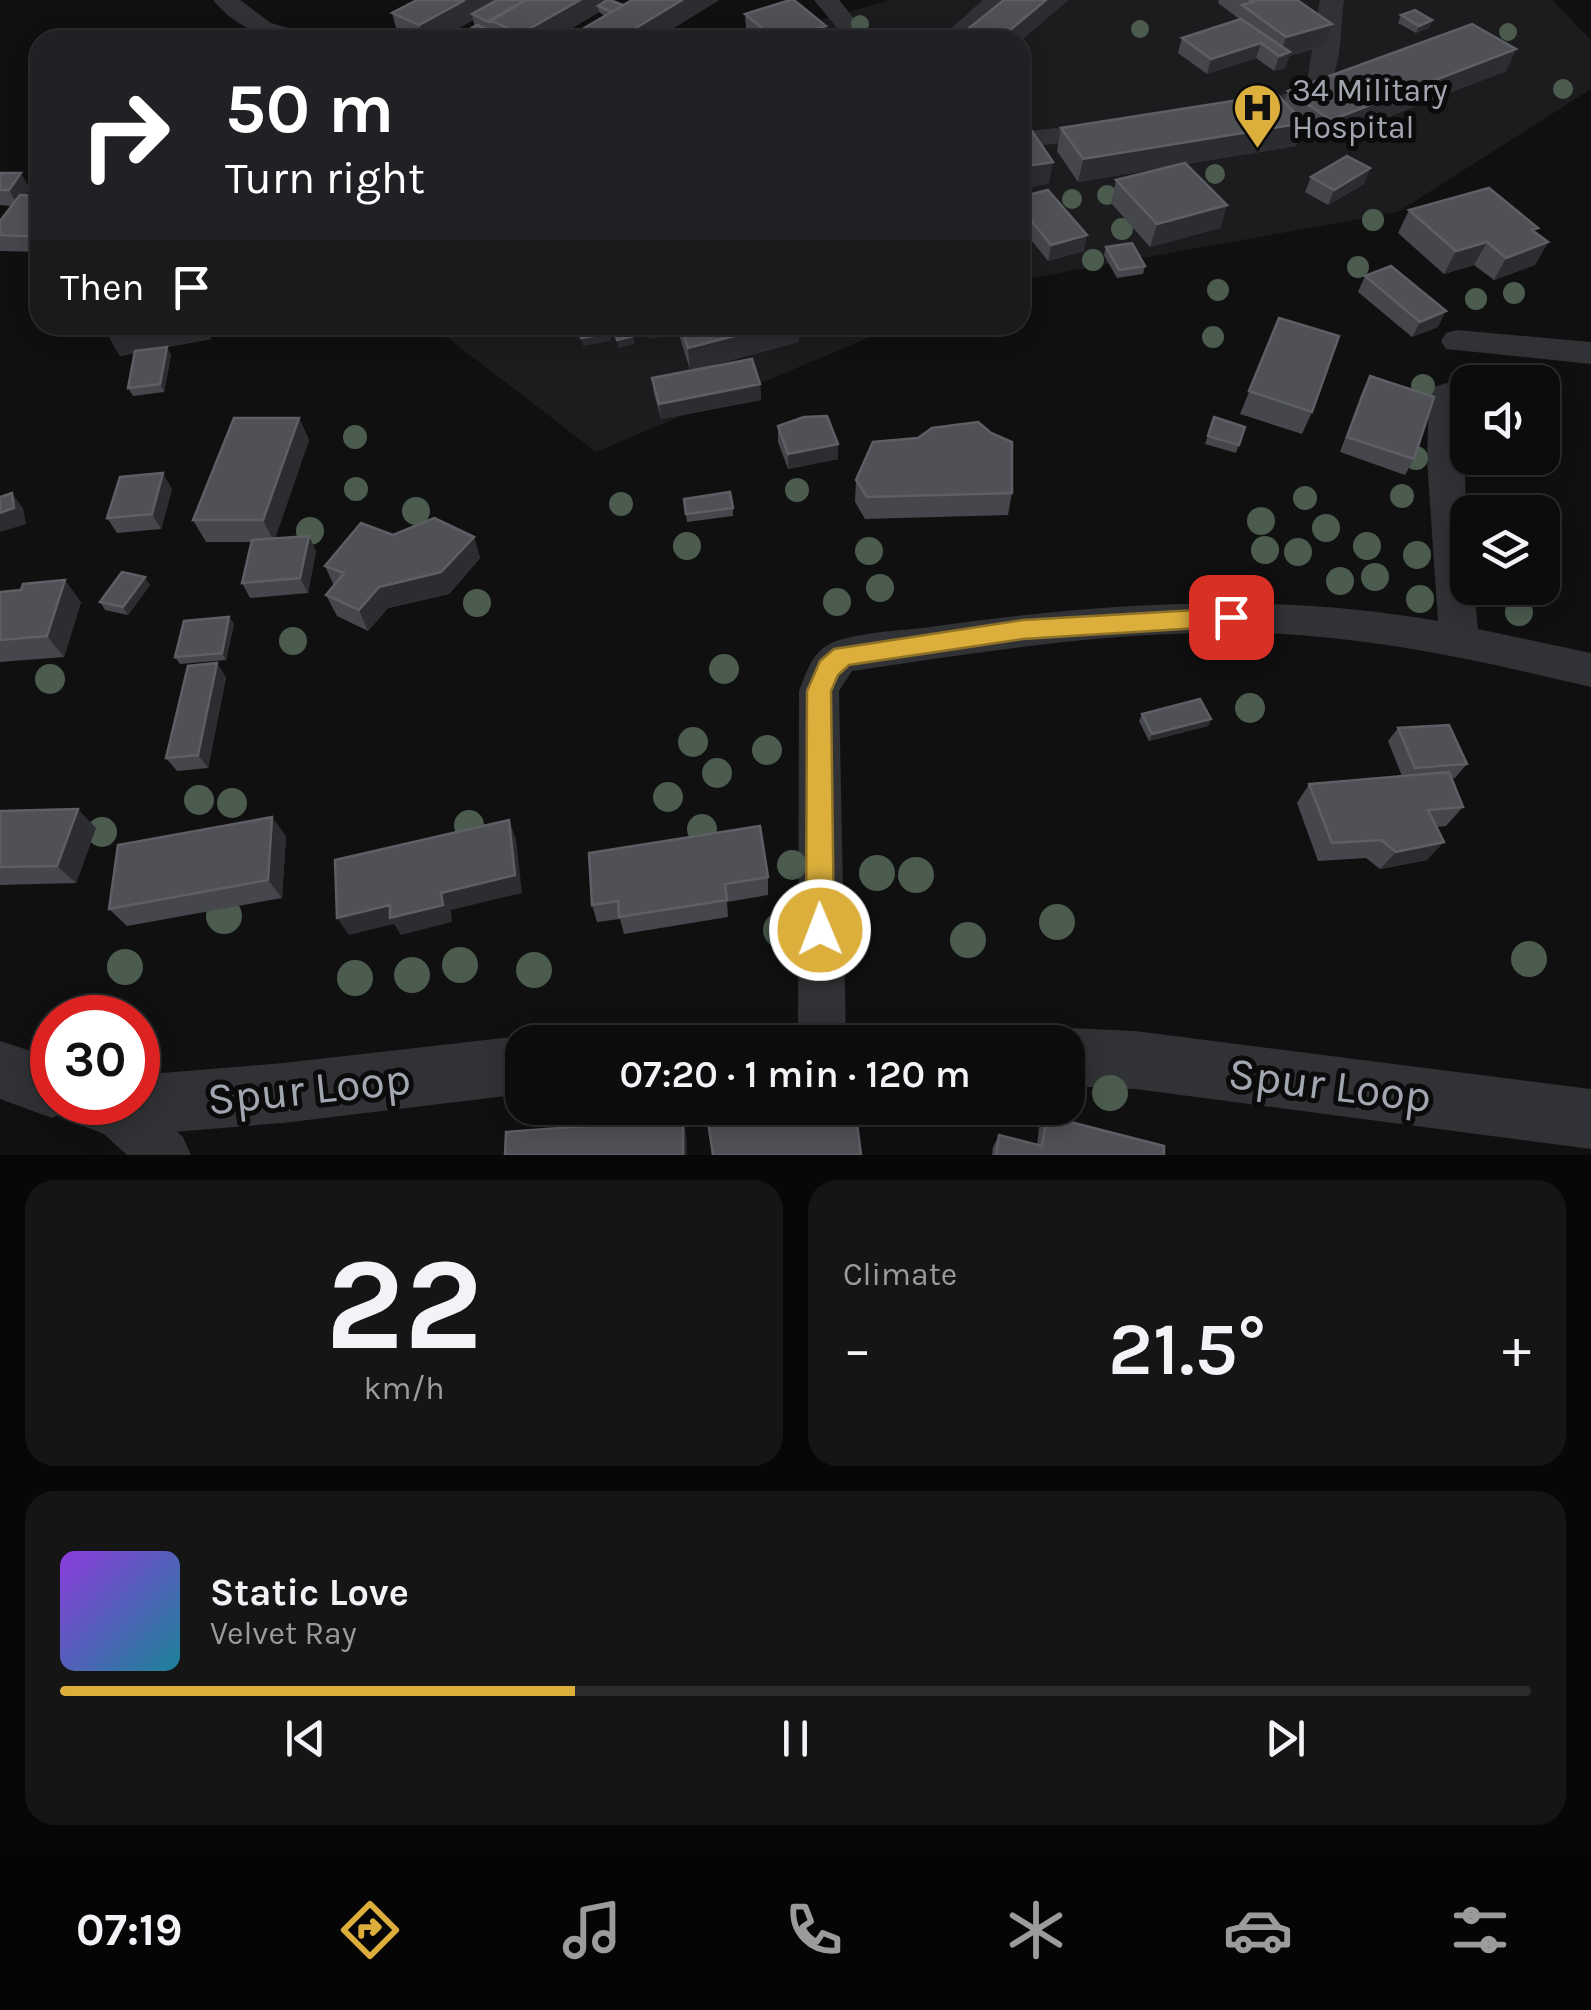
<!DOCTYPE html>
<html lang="en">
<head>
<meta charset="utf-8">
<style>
  :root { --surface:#0c0c0d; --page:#151516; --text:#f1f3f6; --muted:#9a9b9d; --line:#2c2c2e; --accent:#dcaf3c }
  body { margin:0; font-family:Karla,sans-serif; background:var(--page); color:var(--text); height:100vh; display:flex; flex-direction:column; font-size:38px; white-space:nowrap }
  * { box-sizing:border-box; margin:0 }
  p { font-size:32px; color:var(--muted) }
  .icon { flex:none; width:55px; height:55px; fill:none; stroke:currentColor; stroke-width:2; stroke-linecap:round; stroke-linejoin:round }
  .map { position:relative; height:1155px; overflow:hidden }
  .details { display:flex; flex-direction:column; gap:25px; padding:25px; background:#070707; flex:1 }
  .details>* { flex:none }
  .guide { position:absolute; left:30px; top:30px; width:1000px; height:305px; border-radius:30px; box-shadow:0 5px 25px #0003,0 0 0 2px var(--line); background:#202124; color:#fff; overflow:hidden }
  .controls { position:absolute; left:1450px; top:365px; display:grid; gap:20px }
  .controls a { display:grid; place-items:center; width:110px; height:110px; border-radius:20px; background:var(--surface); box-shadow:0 5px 25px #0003,0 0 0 2px var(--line); font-size:50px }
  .speed { position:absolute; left:30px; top:995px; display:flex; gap:20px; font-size:50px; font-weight:700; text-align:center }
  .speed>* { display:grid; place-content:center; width:130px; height:130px; border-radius:50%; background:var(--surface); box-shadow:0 5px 25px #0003,0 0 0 2px var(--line); line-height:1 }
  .speed .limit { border:15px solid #d22; background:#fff; color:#111 }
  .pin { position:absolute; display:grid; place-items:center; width:85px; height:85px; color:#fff; margin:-42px; border-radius:20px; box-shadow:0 5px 15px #0006 }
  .me { position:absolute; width:110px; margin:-55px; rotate:359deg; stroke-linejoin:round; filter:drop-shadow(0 0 8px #0008) }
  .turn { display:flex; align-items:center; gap:35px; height:210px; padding:0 30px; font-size:45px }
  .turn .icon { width:130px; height:130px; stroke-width:2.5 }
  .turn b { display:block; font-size:70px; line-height:85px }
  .then { display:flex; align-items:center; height:95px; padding:0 30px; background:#0003; gap:20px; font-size:38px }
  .big { font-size:75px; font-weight:600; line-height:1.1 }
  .details .tile { flex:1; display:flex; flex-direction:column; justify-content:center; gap:15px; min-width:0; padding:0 35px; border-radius:30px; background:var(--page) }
  .details .dial { align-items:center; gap:0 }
  .dial b { font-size:130px; line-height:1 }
  .song { display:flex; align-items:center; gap:30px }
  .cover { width:120px; height:120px; border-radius:15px; background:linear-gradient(135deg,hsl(270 70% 55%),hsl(190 70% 35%)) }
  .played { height:10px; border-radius:5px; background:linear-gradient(90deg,var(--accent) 35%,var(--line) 35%) }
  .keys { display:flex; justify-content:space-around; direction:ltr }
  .heat { display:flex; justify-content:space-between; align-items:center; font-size:55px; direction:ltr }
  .details .tiles { flex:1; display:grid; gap:25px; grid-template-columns:1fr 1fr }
  .tile:last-child { grid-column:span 2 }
  .trip { position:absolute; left:505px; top:1025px; width:580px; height:100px; border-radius:30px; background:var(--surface); box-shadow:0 5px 25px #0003,0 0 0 2px var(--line); font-weight:600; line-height:100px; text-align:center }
  .tabs { display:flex; height:160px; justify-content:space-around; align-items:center; background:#050505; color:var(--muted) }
  .tabs .icon { width:70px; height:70px }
  .tabs .on { color:var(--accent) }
  .tabs b { font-size:45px; color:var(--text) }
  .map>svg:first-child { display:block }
  .built { fill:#1c1c1e }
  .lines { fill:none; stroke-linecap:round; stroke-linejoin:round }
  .minor { fill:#313235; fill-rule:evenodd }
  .tertiary { fill:#313235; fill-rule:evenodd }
  .tree { fill:#4b5b4e }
  .wall { fill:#46474c }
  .shaded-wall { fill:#2c2d30 }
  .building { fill:#505156; stroke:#5d5f64; stroke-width:2.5 }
  .route { fill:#dcaf3c; stroke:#8f7227; stroke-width:2.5 }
  .labels { text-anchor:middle; stroke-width:10; stroke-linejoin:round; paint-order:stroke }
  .far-poi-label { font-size:32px; fill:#a2a6b0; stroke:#0b0b0c; text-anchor:start }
  .near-street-label { font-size:45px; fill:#a2a6b0; stroke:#0b0b0c }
</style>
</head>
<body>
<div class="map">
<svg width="1591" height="1155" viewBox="0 0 1591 1155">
  <rect width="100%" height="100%" fill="#101011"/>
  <!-- built -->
  <path class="built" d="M891 0H1552L1591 40V89L1398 212 1020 280V40H748Z
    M431 325H899L596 452Z"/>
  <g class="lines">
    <!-- minor -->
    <path class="minor" d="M213 0H240L271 23 312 35 315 40C274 40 241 34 213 0Z
      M814 0H839L872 40H847Z
      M983 0H1009L965 40H938Z
      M1320 0H1344C1339 36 1345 91 1305 105 1294 109 1286 112 1275 110L1271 104C1279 92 1297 92 1307 81Z
      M1111 122 1124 130 1121 136 1020 148V132Z
      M1457 330 1591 342V364L1446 349 1441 341 1446 333Z
      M1446 383 1458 387 1463 395 1468 588H1474L1478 629 1591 653V687C1482 661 1373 637 1261 633 1124 629 987 651 852 671L839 691 846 1042H798L799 691C806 674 810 657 826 646 848 632 903 631 930 627 1100 603 1268 591 1438 621L1427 459 1429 395 1434 387Z
      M138 1096 183 1137 191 1155H127L94 1125 89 1102H138Z"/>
    <!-- tertiary -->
    <path class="tertiary" d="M1068 1028 1135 1031 1591 1089V1149L1135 1089 1068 1086V1042H1045L1047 1036Z
      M522 1036 539 1042H522V1094L283 1123 112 1137 76 1123 70 1110 52 1118 0 1099V1041L52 1058V1102H138V1075L283 1063Z"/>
  </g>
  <!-- trees -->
  <g class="tree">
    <circle cx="860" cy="24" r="9"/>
    <circle cx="1140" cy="29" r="9"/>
    <circle cx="1508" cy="32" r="9"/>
    <circle cx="1563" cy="89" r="10"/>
    <circle cx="1215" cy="174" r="10"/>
    <circle cx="1107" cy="195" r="10"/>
    <circle cx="1072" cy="199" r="10"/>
    <circle cx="1373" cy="220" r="11"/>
    <circle cx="1122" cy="229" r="11"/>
    <circle cx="1093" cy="260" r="11"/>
    <circle cx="1358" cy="267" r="11"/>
    <circle cx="1218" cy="290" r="11"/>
    <circle cx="1514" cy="293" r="11"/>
    <circle cx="1476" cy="299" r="11"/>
    <circle cx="1213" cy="337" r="11"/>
    <circle cx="1423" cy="386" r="12"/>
    <circle cx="355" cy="437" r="12"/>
    <circle cx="1416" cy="458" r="12"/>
    <circle cx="356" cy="489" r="12"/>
    <circle cx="797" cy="490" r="12"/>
    <circle cx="1402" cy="496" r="12"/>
    <circle cx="1305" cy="498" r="12"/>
    <circle cx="621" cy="504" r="12"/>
    <circle cx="416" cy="511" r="14"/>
    <circle cx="1261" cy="521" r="14"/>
    <circle cx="1326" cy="528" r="14"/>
    <circle cx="310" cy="531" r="14"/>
    <circle cx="687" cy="546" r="14"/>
    <circle cx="1367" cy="546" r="14"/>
    <circle cx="1265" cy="550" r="14"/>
    <circle cx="869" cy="551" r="14"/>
    <circle cx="1298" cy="552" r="14"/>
    <circle cx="1417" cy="555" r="14"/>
    <circle cx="1375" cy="577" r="14"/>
    <circle cx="1340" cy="581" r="14"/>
    <circle cx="880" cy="588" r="14"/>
    <circle cx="1420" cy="599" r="14"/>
    <circle cx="837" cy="602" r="14"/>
    <circle cx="477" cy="603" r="14"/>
    <circle cx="1519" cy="612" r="14"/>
    <circle cx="293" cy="641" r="14"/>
    <circle cx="724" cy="669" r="15"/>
    <circle cx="50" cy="679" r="15"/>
    <circle cx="1250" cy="708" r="15"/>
    <circle cx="693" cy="742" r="15"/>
    <circle cx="767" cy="750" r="15"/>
    <circle cx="717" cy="773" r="15"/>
    <circle cx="668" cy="797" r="15"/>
    <circle cx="199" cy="800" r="15"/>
    <circle cx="232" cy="803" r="15"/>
    <circle cx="469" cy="825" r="15"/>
    <circle cx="702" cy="829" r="15"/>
    <circle cx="102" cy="832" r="15"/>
    <circle cx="792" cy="865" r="15"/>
    <circle cx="877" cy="873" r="18"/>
    <circle cx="916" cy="875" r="18"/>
    <circle cx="224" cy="916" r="18"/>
    <circle cx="1057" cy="922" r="18"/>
    <circle cx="781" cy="930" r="18"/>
    <circle cx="968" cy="940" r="18"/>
    <circle cx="1529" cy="959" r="18"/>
    <circle cx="460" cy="965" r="18"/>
    <circle cx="125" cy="967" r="18"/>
    <circle cx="534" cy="970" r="18"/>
    <circle cx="412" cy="975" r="18"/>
    <circle cx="355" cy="978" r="18"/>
    <circle cx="1110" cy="1093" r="18"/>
  </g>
  <!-- wall -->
  <path class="wall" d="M719 0 654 40H567V38L605 16 599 12 552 40H451L475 27 473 20 438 40H409L398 35 392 13 613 1 623 5Z
    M1004 0H1068L1020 41V40H963L964 32Z
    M1219 0H1297L1324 46 1289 56 1285 68 1274 71 1256 58 1207 74 1178 53 1182 38 1237 20 1238 18 1218 3Z
    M745 14 826 26V40H848H758L746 29Z
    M1401 15 1429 28 1416 33 1398 23Z
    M1516 49 1506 71 1323 142 1302 128 1296 146 1185 164 1227 205 1220 228 1150 247 1111 203 1116 180 1173 166 1078 182 1057 151 1061 128 1284 102 1288 91Z
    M1370 168 1364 184 1328 205 1305 192 1311 177Z
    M0 173 30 189 25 195 40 196V252L0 251V221L12 206 0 205Z
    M1020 197 1084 251 1048 261 1020 226Z
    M1409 210 1535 232 1548 242 1535 265 1494 280 1474 265 1444 274 1398 233Z
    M1106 247 1145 266 1143 274 1117 278 1104 255Z
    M1365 276 1438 327 1412 337 1358 292Z
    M1279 318 1312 412 1302 434 1240 414Z
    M676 325H799V342L694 370 760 384 761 400 661 419 654 393 652 378 690 370Z
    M107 333 211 339 167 347 171 355 164 392 133 396 128 388 135 353 120 356Z
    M1370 376 1414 459 1405 475 1340 452 1362 392Z
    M1214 417 1245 427 1236 453 1205 444Z
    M299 418 309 440 275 538 316 551 308 593 250 598 242 583 251 542H206L193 520Z
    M778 426 838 459 788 469 778 442Z
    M856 480 1012 493 1008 515 865 519 855 502Z
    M172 489 161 529 117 533 107 518Z
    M684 499 733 508V516L687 522Z
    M393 535 474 537 480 558 449 594 388 608 368 631 337 616 326 595 334 586 325 566Z
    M150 585 128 615 105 610 100 602Z
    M0 592 81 602 64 657 0 662Z
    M229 617 234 624 226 660 180 664 175 657Z
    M226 677 208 768 177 771 166 758Z
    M1142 714 1211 719 1208 726 1149 741 1139 721Z
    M1398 728 1467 764 1455 778H1452L1463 807 1446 826 1436 827 1427 860 1380 869 1366 858 1318 861 1297 803 1309 784 1402 776 1388 741Z
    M0 811 96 828 76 883 0 885Z
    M286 836 282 898 127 926 109 909Z
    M768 877V895L727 902 728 917 624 934 620 919 597 922 592 905Z
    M1047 1116 1164 1155H992L993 1147 999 1135 1037 1145 1039 1128Z"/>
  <!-- shaded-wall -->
  <path class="shaded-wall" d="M465 0H510L472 14 473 20 438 40H423L419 25Z
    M580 0H612L613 4 598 6 599 12 552 40H521L520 34Z
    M682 0H719L654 40H616Z
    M1046 0H1068L1020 41V40H998Z
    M1432 20 1429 28 1416 33 1419 26Z
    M1332 24 1324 46 1289 56 1285 68 1274 71 1286 37Z
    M826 26V40H782Z
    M1261 43 1256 58 1207 74 1211 59Z
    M1516 49 1506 71 1323 142 1331 120Z
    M1304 123 1296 146 1078 182 1083 159Z
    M1053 162 1049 184 1020 189V167Z
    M1370 168 1364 184 1328 205 1334 190Z
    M21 173 30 189 18 206 9 190Z
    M1227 205 1220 228 1150 247 1157 224Z
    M1087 235 1084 251 1048 261 1051 245Z
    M1487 242 1474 265 1444 274 1456 251Z
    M1548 242 1535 265 1494 280 1506 258Z
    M1446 311 1438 327 1412 337 1420 322Z
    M152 325H211V339L167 347 171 355 164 392 160 384 167 347 120 356 107 333Z
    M776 325H799V342L690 371 688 348Z
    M666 328 667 336 649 339 648 331Z
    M610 333 611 341 583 346 581 338Z
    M633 336 635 344 618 348 617 340Z
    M760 384 761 400 661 419 659 404Z
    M299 418 309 440 274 542 263 520Z
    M838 444V459L788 469V454Z
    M163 473 172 489 161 529 152 514Z
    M12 493 23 508 26 524 0 532V513Z
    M309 536 316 551 308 593 300 578Z
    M474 537 480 558 449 594 388 608 368 631 359 610 379 587Z
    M145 577 150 585 128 615 123 607Z
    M65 580 81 602 64 657 47 636Z
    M229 617 234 624 226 660 222 653Z
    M217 663 226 677 208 768 198 755Z
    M1211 719 1208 726 1149 741 1152 734Z
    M78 809 96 828 76 883 57 866Z
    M272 817 286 836 282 898 268 880Z
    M509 820 516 839 522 893 451 910 452 922 401 935 394 924 349 935 337 918 441 893Z
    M1444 842 1427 860 1380 869 1396 852Z
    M683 1119 686 1132 687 1155H683Z"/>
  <!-- building -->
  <path class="building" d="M417 0H465L419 25 392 13Z
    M497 0H526L489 22 472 14Z
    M526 0H580L520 34 490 20Z
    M607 0H610L623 5 612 12 598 6Z
    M632 0H682L616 40H570L567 38Z
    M790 0H794L826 26 782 40H776L745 14Z
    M1004 0H1046L998 40H986L964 32Z
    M1250 0H1297L1332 24 1286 37 1242 5 1253 2Z
    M1415 10 1432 20 1419 26 1401 15Z
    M1241 19 1290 52 1279 56 1261 43 1211 59 1182 38Z
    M1472 24 1516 49 1331 120 1288 91Z
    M477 25 509 40H451Z
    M840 35 848 40H825Z
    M726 36 730 40H710Z
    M1277 94 1304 123 1083 159 1061 128Z
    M1032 131 1053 162 1020 167V133Z
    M1347 156 1370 168 1334 190 1311 177Z
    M1185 163 1227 205 1157 224 1116 180Z
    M0 173H21L9 190H0Z
    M1489 188 1538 228 1532 230 1548 242 1506 258 1487 242 1456 251 1409 210Z
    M1048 190 1087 235 1051 245 1020 207V197Z
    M20 195 40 196V237L0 235V221Z
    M1132 243 1145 266 1119 270 1106 247Z
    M1391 266 1446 311 1420 322 1365 276Z
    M1279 318 1339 336 1312 412 1249 391Z
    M107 325H152L107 333Z
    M578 325H608L610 333 581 338Z
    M613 325H630L633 336 617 340Z
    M647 325H665L666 328 648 331Z
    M681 325H776L688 348Z
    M167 347 160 384 128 388 135 351Z
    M752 359 760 384 659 404 652 378Z
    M1370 376 1434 397 1414 459 1347 437Z
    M827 416 838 444 788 454 778 426 804 417Z
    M1214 417 1245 427 1239 445 1208 436Z
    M234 418H299L263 520H193Z
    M978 422 991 433 1012 442V493L867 497 856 480 873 442 918 438 932 428Z
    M163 473 152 514 107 518 120 477Z
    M730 492 733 508 686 514 684 499Z
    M12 493 14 508 0 513V497Z
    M434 518 474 537 441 572 379 587 359 610 326 595 344 573 325 566 361 523 393 535Z
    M309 536 300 578 242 583 252 540Z
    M122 572 145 577 123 607 100 602Z
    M65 580 47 636 0 640V592L21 590 23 584Z
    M229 617 222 653 175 657 184 621Z
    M217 663 198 755 166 758 188 666Z
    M1200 699 1211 719 1152 734 1142 714Z
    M1449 725 1467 764 1415 768 1398 728Z
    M1449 772 1463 807 1428 810 1444 842 1396 852 1381 840 1332 843 1309 784Z
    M78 809 57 866 0 867V811Z
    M272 817 268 880 109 909 118 845Z
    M509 820 515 875 441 893 443 905 390 918V905L337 918 335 860Z
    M760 826 768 877 725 884 727 900 619 917 618 901 592 905 589 853Z
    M706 1108H855L861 1155H713Z
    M1047 1116 1164 1146V1155H996L999 1135 1042 1146Z
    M683 1119V1155H505L506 1132Z"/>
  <!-- route -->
  <path class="route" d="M1231 608 1239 610 1243 617 1239 624 1231 626 1023 639 849 665 838 675 831 691 834 930 830 940 820 944 810 940 806 930 807 691 820 661 834 649 1023 620Z"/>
  <!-- icons -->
  <defs>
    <symbol id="hospital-pin" viewBox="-11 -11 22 30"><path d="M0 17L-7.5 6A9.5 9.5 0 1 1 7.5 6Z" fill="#dcaf3c" stroke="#0b0b0c"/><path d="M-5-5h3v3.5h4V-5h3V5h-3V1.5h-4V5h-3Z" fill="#111"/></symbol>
  </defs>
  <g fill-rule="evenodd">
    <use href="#hospital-pin" x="1230" y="80" width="55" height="75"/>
  </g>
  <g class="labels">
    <!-- far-poi labels -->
    <g class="far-poi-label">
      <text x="1292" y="101">34 Military<tspan x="1292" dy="37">Hospital</tspan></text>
    </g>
    <!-- near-street labels -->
    <g class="near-street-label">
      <text transform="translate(1330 1084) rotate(7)" y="16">Spur Loop</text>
      <text transform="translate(309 1088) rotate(-6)" y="16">Spur Loop</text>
    </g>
  </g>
</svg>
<div class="controls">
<a><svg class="icon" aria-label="sound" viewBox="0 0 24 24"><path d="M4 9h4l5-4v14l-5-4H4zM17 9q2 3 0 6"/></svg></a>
<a><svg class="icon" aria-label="layers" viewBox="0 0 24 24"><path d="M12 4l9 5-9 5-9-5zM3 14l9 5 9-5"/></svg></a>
</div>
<div class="speed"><div class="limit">30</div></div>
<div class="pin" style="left:1231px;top:617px;background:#d93025"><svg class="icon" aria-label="arrive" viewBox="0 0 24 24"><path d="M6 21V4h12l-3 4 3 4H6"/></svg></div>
<svg class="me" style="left:820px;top:930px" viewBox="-20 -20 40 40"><circle r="17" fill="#dcaf3c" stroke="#fff" stroke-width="3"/><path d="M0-11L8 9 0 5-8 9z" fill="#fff"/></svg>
<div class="trip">07:20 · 1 min · 120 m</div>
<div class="guide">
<div class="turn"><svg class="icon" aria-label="right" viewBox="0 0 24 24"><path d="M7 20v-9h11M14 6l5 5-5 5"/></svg><div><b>50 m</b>Turn right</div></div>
<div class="then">Then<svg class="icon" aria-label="arrive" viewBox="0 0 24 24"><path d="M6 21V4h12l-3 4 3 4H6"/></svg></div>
</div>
</div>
<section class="details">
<div class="tiles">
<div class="tile dial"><b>22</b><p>km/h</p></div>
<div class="tile"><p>Climate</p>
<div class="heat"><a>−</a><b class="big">21.5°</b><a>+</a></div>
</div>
<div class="tile">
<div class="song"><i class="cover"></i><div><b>Static Love</b><p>Velvet Ray</p></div></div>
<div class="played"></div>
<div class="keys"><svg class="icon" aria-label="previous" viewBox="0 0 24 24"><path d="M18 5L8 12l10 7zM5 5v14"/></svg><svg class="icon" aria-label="pause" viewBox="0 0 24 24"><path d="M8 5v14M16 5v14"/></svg><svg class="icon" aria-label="next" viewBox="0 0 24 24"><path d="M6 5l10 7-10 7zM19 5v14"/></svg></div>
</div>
</div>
</section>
<nav class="tabs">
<b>07:19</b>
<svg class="icon on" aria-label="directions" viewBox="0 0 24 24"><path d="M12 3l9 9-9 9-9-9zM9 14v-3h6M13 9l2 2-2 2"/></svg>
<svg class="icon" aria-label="music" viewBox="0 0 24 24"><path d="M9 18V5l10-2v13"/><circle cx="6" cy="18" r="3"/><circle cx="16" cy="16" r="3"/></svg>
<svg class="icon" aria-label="phone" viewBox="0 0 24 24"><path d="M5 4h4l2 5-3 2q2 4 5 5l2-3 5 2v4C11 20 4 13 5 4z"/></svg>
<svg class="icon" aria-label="climate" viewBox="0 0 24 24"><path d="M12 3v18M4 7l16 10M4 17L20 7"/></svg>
<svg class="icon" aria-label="car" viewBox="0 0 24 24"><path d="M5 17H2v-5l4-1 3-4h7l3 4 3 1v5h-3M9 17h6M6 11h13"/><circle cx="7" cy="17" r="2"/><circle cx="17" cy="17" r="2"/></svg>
<svg class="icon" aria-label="filters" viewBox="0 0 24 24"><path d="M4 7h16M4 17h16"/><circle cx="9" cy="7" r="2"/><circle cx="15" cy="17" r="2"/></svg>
</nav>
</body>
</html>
